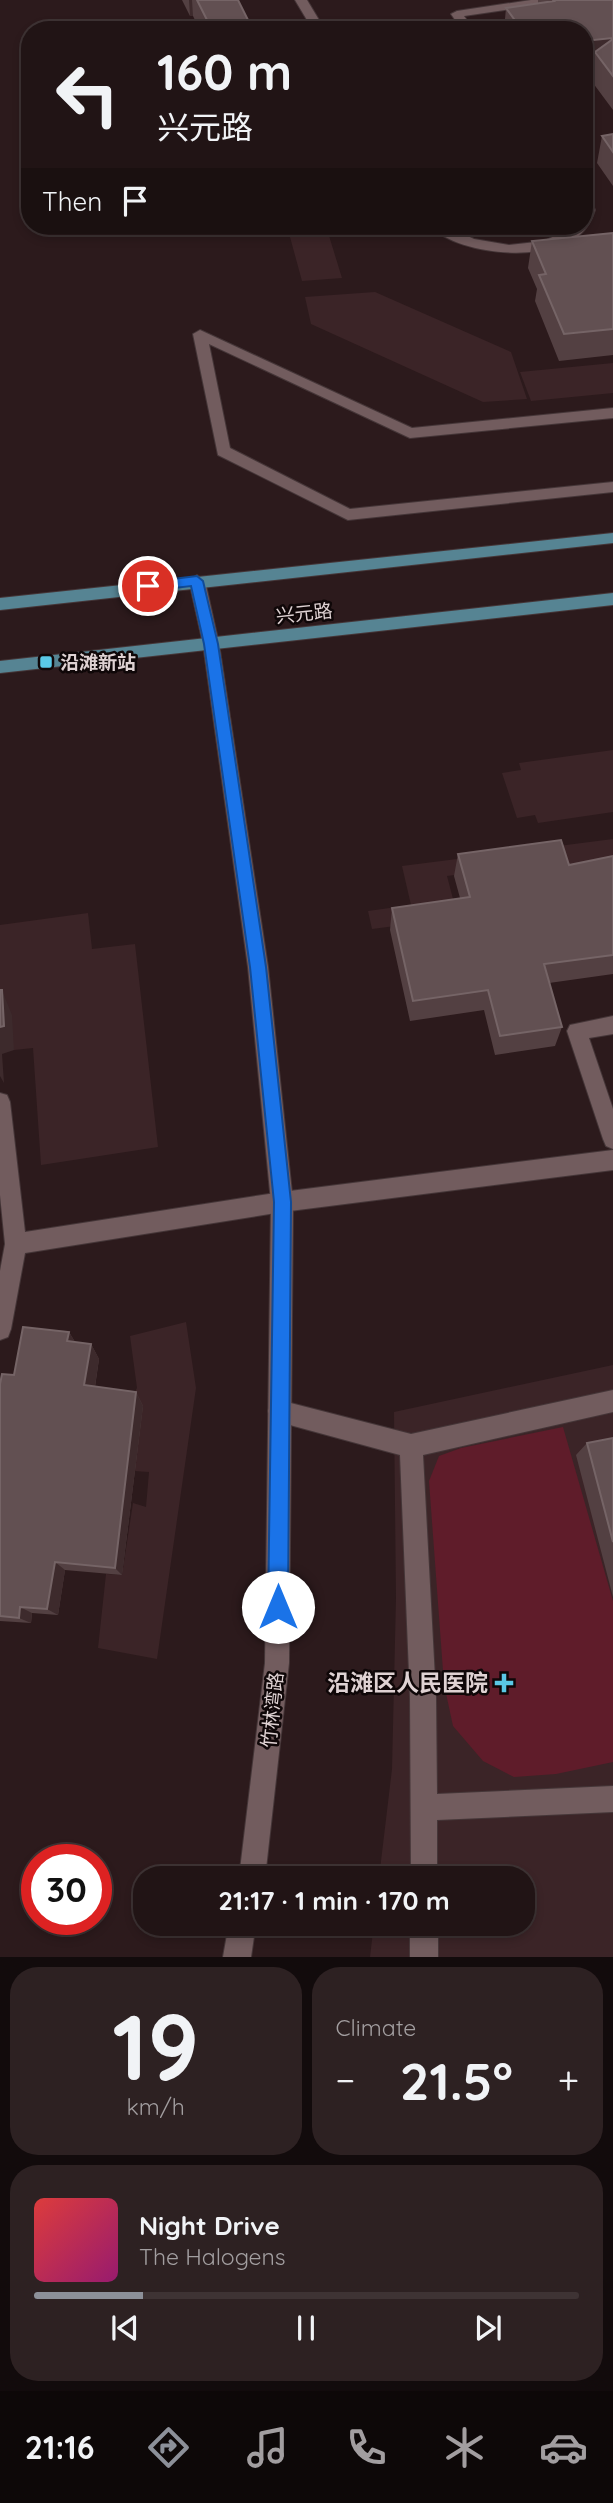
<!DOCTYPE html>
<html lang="en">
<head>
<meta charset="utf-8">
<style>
  :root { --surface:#211415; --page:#2d2122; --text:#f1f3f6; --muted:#a29ea0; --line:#3e3334; --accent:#8c9099 }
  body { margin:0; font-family:Quicksand,"Noto Sans SC",sans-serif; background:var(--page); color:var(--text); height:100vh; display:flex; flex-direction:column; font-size:26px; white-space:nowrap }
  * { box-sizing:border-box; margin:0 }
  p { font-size:23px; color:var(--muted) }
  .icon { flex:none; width:38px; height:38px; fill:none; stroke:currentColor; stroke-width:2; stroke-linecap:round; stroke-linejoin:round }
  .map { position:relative; height:1957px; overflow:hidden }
  .panel { display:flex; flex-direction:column; gap:10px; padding:10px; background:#120b0c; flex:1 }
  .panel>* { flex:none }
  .banner { position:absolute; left:21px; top:21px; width:572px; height:214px; border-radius:28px; box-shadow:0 4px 10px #0003,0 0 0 2px var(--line); background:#211415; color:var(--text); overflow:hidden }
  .speed { position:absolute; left:21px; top:1844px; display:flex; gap:14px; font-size:35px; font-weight:700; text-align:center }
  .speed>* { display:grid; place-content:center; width:91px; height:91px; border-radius:50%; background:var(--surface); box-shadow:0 4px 10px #0003,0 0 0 2px var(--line); line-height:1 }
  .speed .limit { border:10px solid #d22; background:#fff; color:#111 }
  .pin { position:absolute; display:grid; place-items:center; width:60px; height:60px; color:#fff; margin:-30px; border:4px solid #fff; border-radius:50%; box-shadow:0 2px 7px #0007 }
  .me { position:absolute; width:77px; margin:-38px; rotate:0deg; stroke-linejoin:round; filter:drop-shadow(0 0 5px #0008) }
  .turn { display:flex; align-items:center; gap:24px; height:147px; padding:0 21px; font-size:32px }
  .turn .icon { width:91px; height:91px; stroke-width:2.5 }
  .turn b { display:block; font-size:49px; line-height:60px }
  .then { display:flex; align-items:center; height:66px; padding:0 21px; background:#0003; gap:14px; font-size:26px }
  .big { font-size:52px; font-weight:700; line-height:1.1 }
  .panel .card { flex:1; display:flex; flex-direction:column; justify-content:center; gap:10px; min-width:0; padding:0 24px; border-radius:28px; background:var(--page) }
  .panel .dial { align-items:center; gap:0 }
  .dial b { font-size:91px; line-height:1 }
  .song { display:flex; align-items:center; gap:21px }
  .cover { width:84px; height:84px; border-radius:10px; background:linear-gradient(135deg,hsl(0 70% 55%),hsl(320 70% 35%)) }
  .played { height:7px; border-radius:4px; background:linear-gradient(90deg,var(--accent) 20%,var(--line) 20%) }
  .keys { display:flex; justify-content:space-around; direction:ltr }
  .heat { display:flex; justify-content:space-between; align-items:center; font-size:38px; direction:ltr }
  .panel .tiles { flex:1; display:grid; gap:10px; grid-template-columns:1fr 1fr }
  .card:last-child { grid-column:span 2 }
  .trip { position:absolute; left:133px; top:1866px; width:402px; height:70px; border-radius:28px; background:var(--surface); box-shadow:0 4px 10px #0003,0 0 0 2px var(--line); font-weight:700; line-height:70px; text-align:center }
  .menu { display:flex; height:112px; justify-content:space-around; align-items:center; background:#0d0808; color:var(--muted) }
  .menu .icon { width:49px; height:49px }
  .menu .current { color:var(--accent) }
  .menu b { font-size:32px; color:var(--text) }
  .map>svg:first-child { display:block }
  .built { fill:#3b2427 }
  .green { fill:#5f1c2a }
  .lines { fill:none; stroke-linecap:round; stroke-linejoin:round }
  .service-casing { stroke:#453638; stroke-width:2 }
  .pedestrian-casing { stroke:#453638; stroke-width:2 }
  .minor-casing { stroke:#453638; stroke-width:2 }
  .primary-casing { stroke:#453638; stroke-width:2 }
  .service { fill:#725c5e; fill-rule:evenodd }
  .pedestrian { fill:#725c5e; fill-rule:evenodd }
  .minor { fill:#725c5e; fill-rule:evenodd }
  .primary { fill:#568493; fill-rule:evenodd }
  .wall { fill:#534042 }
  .shaded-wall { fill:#3d2a2c }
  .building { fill:#625052; stroke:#756466; stroke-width:2 }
  .route { fill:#1a73e8; stroke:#114b97; stroke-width:2 }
  .poi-dot { fill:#5ac8e6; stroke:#0f0708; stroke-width:2.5 }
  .labels { text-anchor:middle; stroke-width:5; stroke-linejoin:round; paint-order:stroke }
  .street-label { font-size:19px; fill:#dfd2d3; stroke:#0f0708 }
  .poi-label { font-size:19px; font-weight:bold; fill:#dfd2d3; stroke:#0f0708; text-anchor:start }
  .near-poi-label { font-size:23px; font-weight:bold; fill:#dfd2d3; stroke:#0f0708; text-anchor:end }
</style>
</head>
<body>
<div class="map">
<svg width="613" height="1957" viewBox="0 0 613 1957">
  <rect width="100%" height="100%" fill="#2c1a1c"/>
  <!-- built -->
  <path class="built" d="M287 226H326L342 278 302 281Z
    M375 292 511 352 527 399 483 402 311 324 305 297Z
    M613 363V393L531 401 520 372Z
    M613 750V812L538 823 535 815 517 818 502 773 521 770 519 763Z
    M613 839V891L555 862 447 876 458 918 372 929 368 911 411 905 402 866Z
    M88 913 92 949 135 944 158 1147 41 1165 33 1048 14 1050 0 1017V925Z
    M186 1322 196 1388 157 1659 98 1648 106 1574 122 1575 133 1503 146 1507 149 1472 134 1471 128 1404 137 1388 130 1336Z
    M613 1365V1957H370L374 1923H523V1878H379L392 1769 396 1598 394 1412Z"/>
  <!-- green -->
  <path class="green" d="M563 1427 613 1601V1762L556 1774 514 1777 483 1761 453 1726 444 1684 429 1481 439 1456 461 1448Z"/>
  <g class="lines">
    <defs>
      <path id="service" d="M295 0H307L325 30H313Z
        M531 0H560L554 3 464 16 474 30H462L451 14 457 11Z
        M584 194 589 195 595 210C593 216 589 224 586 228 559 265 460 257 430 226H446L474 239 509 245 545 241 573 226H584Z
        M613 1016V1034L589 1038 613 1109V1149L606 1146 603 1139 567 1031 570 1025Z
        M0 1093 7 1095 10 1102 25 1232 282 1192 613 1150V1170L282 1212 25 1253 11 1329 8 1337 0 1340V1271L5 1244 0 1195Z
        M613 1390V1412L423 1455 436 1697 437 1794 613 1786V1812L437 1820V1878H411L410 1697 400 1455 279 1422 271 1419 268 1411 271 1403 279 1400 411 1434Z
        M410 1923H438V1957H410Z"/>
      <path id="pedestrian" d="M200 330 412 428 613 408V418L410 438 209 344 230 448 350 509 613 482V492L348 520 218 455 193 334Z"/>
      <path id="minor" d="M197 575 205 581 219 644 268 967 293 1202 289 1663 265 1878H239L265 1663 271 1202 248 967 203 644 189 581Z
        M229 1923H256L251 1957H223Z"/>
      <path id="primary" d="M613 533V543L0 610V598Z
        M613 593V605L0 673V661Z"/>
    </defs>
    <!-- service casing -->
    <use href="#service" class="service-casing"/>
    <!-- pedestrian casing -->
    <use href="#pedestrian" class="pedestrian-casing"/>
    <!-- minor casing -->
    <use href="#minor" class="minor-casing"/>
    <!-- primary casing -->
    <use href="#primary" class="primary-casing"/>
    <!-- service -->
    <use href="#service" class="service"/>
    <!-- pedestrian -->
    <use href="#pedestrian" class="pedestrian"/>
    <!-- minor -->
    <use href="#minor" class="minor"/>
    <!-- primary -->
    <use href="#primary" class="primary"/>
  </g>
  <!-- wall -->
  <path class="wall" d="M182 0H238L253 30H200L193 16H190Z
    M538 0H613V110L590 79 593 66 584 67V30H504L506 8 538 3Z
    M613 134V186L597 163 602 136Z
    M613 233V355L559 361 535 301 537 289 528 268 532 241Z
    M458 854 569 865 613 856V974L549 983 562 1027 555 1046 495 1055 484 1010 410 1021 390 930 392 908 460 898 454 876Z
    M69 1332 75 1342 91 1344 99 1359 95 1387 136 1392 143 1406 122 1575 65 1570 58 1615 32 1613 31 1623 0 1621V1384L14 1375Z
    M613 1438V1597L576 1455 587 1443Z"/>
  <!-- shaded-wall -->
  <path class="shaded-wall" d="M189 0H192L193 16H190Z
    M613 38V48L595 52 593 66 584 67V41Z
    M2 990 12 1015 14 1050 2 1054 4 1083 0 1076V1027Z
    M69 1332 78 1347 67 1341Z
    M91 1344 99 1359 93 1399 84 1385Z
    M136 1392 143 1406 122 1575 115 1568Z
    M55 1562 65 1570 58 1615 47 1609Z
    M20 1607 32 1613 31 1623 19 1618Z"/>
  <!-- building -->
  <path class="building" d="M197 0H238L253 30H212Z
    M553 0H613V38L584 41V30H522L506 8 554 1Z
    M613 39V76L595 52Z
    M613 134V152L602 136Z
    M613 233V329L564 334 539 275 546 274 532 241Z
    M561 840 569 865 613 856V955L544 964 562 1027 500 1036 488 990 413 1001 392 908 470 897 458 854Z
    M0 990H2L4 1026 0 1027Z
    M23 1327 69 1332 67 1341 91 1344 84 1385 136 1392 115 1568 55 1562 47 1609 20 1607 19 1618 0 1616V1384L2 1374 14 1375Z
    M613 1438V1542L587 1443Z"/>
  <!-- route -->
  <path class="route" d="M197 576 203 581 218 644 266 967 291 1202 288 1607 285 1614 278 1617 271 1614 268 1607 274 1202 250 967 204 644 191 586 148 591 141 586 148 582Z"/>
  <!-- markers -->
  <g class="poi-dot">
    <rect x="39" y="655" width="14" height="14" rx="3.5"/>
    <path d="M500.5 1672.5h7v7h7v7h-7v7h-7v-7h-7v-7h7z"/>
  </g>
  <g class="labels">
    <!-- street labels -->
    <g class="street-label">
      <text transform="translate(304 613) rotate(-6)" y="7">兴元路</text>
      <text transform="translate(272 1710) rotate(-84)" y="7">竹林湾路</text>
    </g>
    <!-- poi labels -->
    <g class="poi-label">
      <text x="60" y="669">沿滩新站</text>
    </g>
    <!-- near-poi labels -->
    <g class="near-poi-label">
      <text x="488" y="1691">沿滩区人民医院</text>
    </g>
  </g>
</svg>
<div class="speed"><div class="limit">30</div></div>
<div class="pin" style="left:148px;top:586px;background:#d93025"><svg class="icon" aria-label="arrive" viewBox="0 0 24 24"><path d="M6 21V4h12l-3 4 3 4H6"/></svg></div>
<svg class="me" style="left:278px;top:1607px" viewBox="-20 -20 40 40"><circle r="19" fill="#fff"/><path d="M0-13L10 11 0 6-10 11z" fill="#1a73e8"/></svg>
<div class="trip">21:17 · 1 min · 170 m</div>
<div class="banner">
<div class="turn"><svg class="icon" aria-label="left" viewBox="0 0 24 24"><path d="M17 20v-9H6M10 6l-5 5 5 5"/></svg><div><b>160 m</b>兴元路</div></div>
<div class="then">Then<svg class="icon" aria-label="arrive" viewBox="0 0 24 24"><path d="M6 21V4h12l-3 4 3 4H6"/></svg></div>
</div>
</div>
<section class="panel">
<div class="tiles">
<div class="card dial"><b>19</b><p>km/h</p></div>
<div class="card"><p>Climate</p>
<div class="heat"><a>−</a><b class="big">21.5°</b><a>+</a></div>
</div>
<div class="card">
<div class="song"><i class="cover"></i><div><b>Night Drive</b><p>The Halogens</p></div></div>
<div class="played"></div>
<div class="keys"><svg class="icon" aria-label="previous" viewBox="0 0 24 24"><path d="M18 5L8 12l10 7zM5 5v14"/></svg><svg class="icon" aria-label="pause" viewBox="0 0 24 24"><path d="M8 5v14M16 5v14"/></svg><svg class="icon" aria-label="next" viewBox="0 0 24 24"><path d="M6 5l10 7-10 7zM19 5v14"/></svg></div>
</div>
</div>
</section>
<nav class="menu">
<b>21:16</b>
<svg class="icon current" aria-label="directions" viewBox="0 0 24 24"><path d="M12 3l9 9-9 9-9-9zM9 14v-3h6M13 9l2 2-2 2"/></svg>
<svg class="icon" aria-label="music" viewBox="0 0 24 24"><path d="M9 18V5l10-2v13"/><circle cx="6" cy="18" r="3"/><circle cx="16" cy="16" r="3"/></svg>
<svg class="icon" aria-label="phone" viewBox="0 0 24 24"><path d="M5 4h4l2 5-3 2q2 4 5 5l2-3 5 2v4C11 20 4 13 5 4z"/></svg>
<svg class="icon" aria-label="climate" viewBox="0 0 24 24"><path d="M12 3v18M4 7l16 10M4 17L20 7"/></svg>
<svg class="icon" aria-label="car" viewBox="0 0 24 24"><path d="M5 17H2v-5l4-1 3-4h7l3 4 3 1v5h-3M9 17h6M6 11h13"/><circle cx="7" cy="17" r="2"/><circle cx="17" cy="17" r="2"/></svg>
</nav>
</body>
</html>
